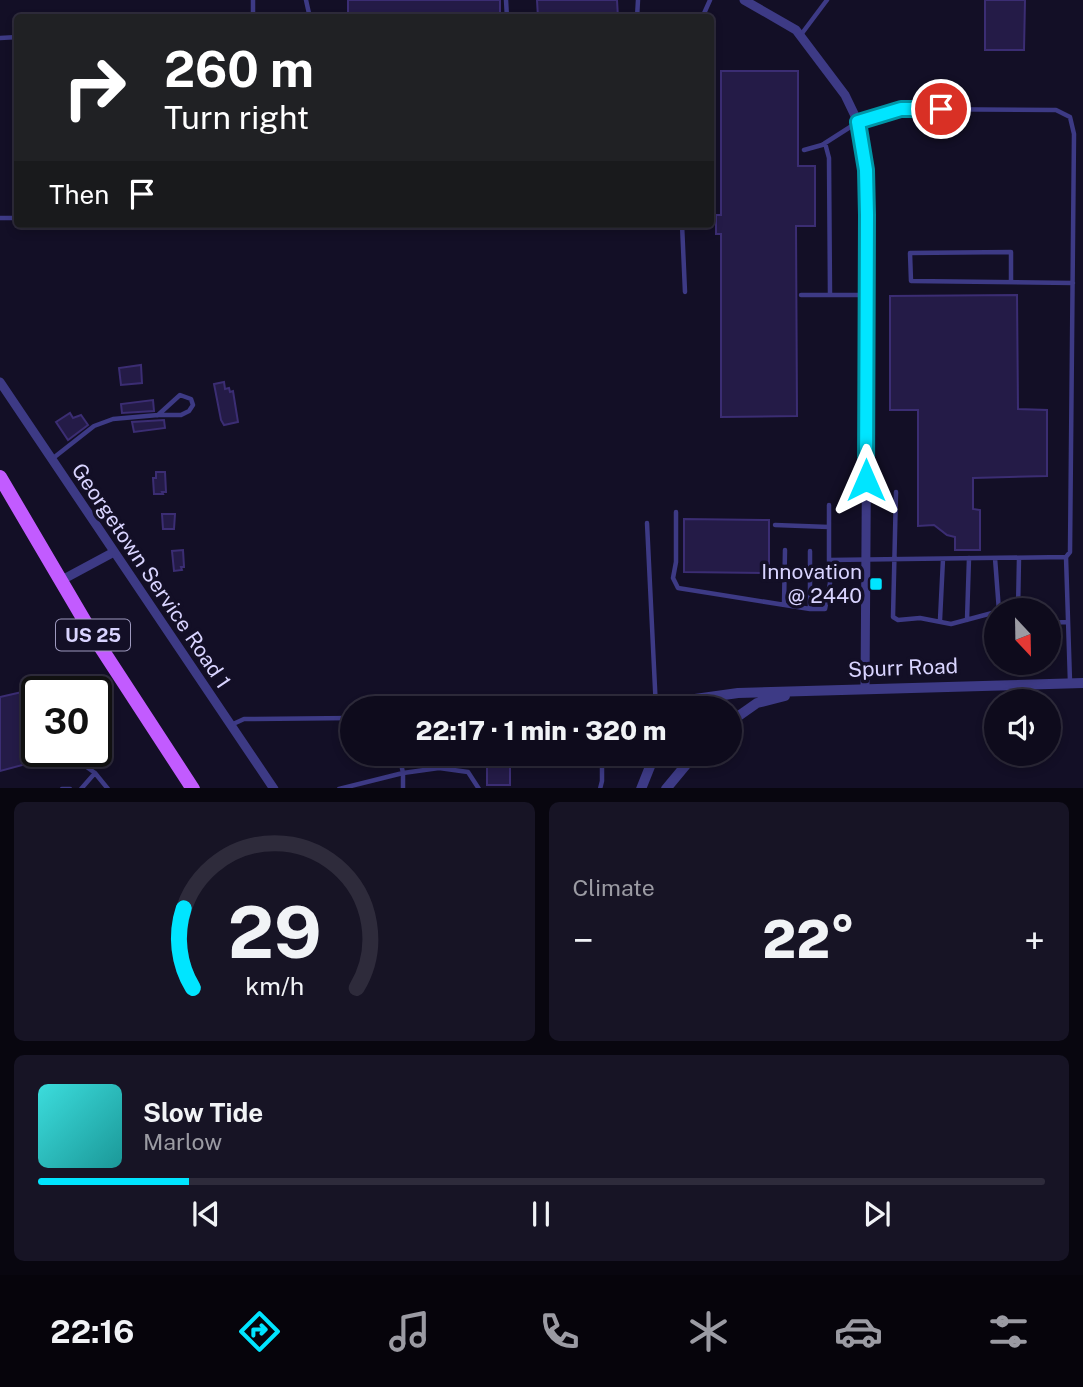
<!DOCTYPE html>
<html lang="en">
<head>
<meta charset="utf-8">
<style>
  :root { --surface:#0e0b1c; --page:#171425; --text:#f1f3f6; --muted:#9b9ba3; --line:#2e2b3b; --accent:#00e5ff }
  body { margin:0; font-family:"Public Sans",sans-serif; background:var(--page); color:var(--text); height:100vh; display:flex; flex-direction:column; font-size:26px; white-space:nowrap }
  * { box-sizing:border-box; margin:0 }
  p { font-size:23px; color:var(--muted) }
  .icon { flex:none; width:38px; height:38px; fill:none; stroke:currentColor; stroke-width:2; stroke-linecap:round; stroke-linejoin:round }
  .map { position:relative; height:788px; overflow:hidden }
  .details { display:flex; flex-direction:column; gap:14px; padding:14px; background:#08060f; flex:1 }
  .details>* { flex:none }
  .guide { position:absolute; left:14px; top:14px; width:700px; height:214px; border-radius:7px; box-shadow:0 4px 10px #0003,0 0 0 2px var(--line); background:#202124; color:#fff; overflow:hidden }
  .needle { width:46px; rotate:158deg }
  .tools { position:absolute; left:984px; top:598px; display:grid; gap:14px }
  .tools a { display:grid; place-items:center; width:77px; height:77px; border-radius:50%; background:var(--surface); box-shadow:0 4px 10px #0003,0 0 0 2px var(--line); font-size:35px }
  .speed { position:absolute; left:21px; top:676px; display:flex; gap:14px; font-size:35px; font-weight:700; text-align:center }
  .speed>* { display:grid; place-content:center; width:91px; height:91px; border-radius:50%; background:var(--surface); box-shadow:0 4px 10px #0003,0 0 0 2px var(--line); line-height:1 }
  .speed .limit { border:4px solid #111; border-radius:10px; background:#fff; color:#111 }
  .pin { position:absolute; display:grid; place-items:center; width:60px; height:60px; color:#fff; margin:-30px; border:4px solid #fff; border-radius:50%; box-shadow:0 2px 7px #0007 }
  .me { position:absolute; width:77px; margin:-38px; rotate:0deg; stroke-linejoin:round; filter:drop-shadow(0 0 5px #0008) }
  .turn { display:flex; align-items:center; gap:24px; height:147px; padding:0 35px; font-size:32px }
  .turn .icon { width:91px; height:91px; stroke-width:2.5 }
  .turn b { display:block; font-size:49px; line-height:60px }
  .then { display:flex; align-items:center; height:66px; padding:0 35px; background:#0003; gap:14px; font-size:26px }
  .big { font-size:52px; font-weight:800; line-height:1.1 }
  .details .card { flex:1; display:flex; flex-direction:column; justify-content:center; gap:10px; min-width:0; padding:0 24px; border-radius:10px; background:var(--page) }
  .details .dial { align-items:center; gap:0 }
  .dial svg { height:182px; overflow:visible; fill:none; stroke:var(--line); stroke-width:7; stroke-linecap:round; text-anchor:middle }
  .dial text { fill:var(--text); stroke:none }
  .song { display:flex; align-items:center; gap:21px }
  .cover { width:84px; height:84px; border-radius:10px; background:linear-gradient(135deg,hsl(180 70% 55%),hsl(180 70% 35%)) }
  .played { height:7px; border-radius:4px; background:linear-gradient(90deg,var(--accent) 15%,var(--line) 15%) }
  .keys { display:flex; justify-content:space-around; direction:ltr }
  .heat { display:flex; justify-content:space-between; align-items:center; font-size:38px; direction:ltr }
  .details .tiles { flex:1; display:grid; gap:14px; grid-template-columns:1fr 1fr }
  .card:last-child { grid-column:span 2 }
  .trip { position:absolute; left:340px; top:696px; width:402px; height:70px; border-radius:35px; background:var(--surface); box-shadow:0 4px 10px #0003,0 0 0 2px var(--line); font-weight:800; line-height:70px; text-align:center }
  .dock { display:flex; height:112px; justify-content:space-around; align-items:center; background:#06040b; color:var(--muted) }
  .dock .icon { width:49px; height:49px }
  .dock .active { color:var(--accent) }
  .dock b { font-size:32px; color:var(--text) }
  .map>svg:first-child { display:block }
  .building { fill:#241b47; stroke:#3b2d73; stroke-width:2 }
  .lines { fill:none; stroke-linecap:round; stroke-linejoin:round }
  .service { stroke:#3d3a85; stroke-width:4.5 }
  .minor { stroke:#3d3a85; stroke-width:9 }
  .tertiary { stroke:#3d3a85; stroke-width:10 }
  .primary { stroke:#c25bff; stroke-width:14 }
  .route-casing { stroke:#0095a6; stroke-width:18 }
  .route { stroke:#00e5ff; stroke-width:12 }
  .poi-dot { fill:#00e5ff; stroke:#130f26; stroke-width:2.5 }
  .labels { text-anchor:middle; stroke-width:7; stroke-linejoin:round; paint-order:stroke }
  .shield { fill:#130f26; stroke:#9e99be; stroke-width:2 }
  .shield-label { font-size:19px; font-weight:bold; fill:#d9d4ff }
  .poi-label { font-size:21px; fill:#d9d4ff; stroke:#130f26; text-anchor:end }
  .street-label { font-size:21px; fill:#d9d4ff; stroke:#130f26 }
</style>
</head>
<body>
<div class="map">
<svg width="1083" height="789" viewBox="0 0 1083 789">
  <rect width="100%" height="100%" fill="#130f26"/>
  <!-- building -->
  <path class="building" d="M348 0H500V18H348Z
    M537 0H617L618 18H538Z
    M985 0H1025L1024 50H985Z
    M721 71H798V166H815V226H796L797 416 721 417V234H716V215H721Z
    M1017 295 1018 409 1047 410V476L973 478V509L980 510V550H955V537L947 535 934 525 918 526V410H890V296Z
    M141 365 142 383 121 385 119 368Z
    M224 382 225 389 229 388 230 392 233 391 238 422 224 425 221 420 214 384Z
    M153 400 154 411 122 413 121 404Z
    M70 413 73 418 81 415 88 425 68 440 56 422Z
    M164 420 165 428 134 432 132 422Z
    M156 472H165L166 492H162L163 494H154L153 478H156Z
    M162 514H175L174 529H163Z
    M684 519 769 520V573L684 572Z
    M183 550 184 567H181L182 570 174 571 172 551Z
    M35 689 37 751H67V753L0 771V697Z
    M487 754H593V763H535V767H510V785H487Z"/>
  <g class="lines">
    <!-- service -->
    <path class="service" d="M253 0V18
      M306 0 310 18
      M506 0 507 18
      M637 18 638 0
      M702 18 710 0
      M800 36 827 0
      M0 38 18 37
      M825 143 829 158 830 295
      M804 150 822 145 858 122 901 109 1056 110 1070 117 1074 134 1070 552 1066 557
      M0 218H18
      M682 224 685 292
      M1011 282V252L910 253 911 281 1073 283
      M801 295H867
      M52 459 94 426 113 419 158 415H181L189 411 193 405 191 399 180 395 158 415
      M896 492 893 617 898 620 920 618 951 624 996 612
      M829 505V560
      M676 512V562L673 578 678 588 810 609H825L830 583 829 560 1066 557 1070 682
      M647 523 656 709
      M775 525 829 527
      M995 558 999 611
      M784 605 785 550
      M810 609V551
      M1018 611 1019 558
      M940 620 943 559
      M967 620 969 558
      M1048 623 1067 622
      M396 709 412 702 423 701H588L597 703 600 709
      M231 725 244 719 352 718
      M73 757 95 773 108 789
      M62 789H70
      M81 789 95 773
      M339 789 403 773 399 754
      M403 789V773L439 768 468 772 479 789
      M600 789 602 781V754"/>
    <!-- minor -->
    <path class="minor" d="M744 0 796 30 845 95 858 122 866 169 868 238 865 689
      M0 382 274 789
      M60 581 114 552"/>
    <!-- tertiary -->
    <path class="tertiary" d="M680 709 695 699 738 693 1083 683
      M730 722 757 703 785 696
      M641 789 655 754
      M666 789 695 754"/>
    <!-- primary -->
    <path class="primary" d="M0 477 94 637 193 789"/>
  </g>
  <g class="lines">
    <defs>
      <path id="route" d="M866 480 867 215 866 170 858 122 901 109H941"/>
    </defs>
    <!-- route casing -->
    <use href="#route" class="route-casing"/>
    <!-- route -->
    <use href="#route" class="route"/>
  </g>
  <!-- markers -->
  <rect class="poi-dot" x="869" y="577" width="14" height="14" rx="3.5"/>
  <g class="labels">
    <!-- shield labels -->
    <rect class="shield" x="56" y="619.5" width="74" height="31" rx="5"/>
    <g class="shield-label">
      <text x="93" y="642">US 25</text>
    </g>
    <!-- poi labels -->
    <g class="poi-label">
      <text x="862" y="579">Innovation<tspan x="862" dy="24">@ 2440</tspan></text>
    </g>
    <!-- street labels -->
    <g class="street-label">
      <text transform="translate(151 576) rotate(56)" y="7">Georgetown Service Road 1</text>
      <text transform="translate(903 668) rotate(-2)" y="7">Spurr Road</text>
    </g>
  </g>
</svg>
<div class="tools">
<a><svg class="needle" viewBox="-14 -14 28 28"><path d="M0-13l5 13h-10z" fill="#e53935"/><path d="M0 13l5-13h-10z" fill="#9b9ba3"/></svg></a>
<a><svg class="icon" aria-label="sound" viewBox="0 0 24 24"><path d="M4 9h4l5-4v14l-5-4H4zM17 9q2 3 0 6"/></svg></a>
</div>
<div class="speed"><div class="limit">30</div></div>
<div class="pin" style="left:941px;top:109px;background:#d93025"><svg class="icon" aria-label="arrive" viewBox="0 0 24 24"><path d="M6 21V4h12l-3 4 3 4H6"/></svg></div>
<svg class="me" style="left:866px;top:480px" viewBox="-20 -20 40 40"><path d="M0-17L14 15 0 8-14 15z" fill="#00e5ff" stroke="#fff" stroke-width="4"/></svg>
<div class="trip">22:17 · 1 min · 320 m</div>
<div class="guide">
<div class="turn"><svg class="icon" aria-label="right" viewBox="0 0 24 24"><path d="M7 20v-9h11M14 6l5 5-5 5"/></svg><div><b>260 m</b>Turn right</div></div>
<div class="then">Then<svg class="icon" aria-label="arrive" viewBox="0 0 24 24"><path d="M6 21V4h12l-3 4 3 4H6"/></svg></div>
</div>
</div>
<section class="details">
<div class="tiles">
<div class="card dial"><svg viewBox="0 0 100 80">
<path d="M14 69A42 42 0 1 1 86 69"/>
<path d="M14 69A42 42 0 0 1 10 34" stroke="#00e5ff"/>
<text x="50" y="56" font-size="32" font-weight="700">29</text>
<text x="50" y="72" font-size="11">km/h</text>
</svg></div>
<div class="card"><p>Climate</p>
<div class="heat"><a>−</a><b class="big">22°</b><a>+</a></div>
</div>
<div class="card">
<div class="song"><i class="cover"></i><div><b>Slow Tide</b><p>Marlow</p></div></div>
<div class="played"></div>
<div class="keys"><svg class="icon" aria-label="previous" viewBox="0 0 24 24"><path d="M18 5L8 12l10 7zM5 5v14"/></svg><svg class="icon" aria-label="pause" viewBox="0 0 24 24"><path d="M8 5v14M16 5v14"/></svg><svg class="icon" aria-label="next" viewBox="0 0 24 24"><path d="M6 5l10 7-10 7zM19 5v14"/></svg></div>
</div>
</div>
</section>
<nav class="dock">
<b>22:16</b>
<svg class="icon active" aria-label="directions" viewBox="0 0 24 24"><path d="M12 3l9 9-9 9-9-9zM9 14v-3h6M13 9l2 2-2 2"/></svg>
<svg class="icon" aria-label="music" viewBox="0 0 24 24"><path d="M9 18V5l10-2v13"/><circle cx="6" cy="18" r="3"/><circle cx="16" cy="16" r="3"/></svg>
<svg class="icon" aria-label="phone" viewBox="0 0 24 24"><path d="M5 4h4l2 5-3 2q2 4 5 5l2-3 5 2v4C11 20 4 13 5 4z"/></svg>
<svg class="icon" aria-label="climate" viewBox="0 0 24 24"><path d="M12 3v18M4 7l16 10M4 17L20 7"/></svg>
<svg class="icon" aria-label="car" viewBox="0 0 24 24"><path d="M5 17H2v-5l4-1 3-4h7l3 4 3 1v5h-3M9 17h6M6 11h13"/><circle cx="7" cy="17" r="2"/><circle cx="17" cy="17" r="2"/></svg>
<svg class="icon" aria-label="filters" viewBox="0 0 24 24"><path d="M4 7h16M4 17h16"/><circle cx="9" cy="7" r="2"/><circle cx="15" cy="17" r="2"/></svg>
</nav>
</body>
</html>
